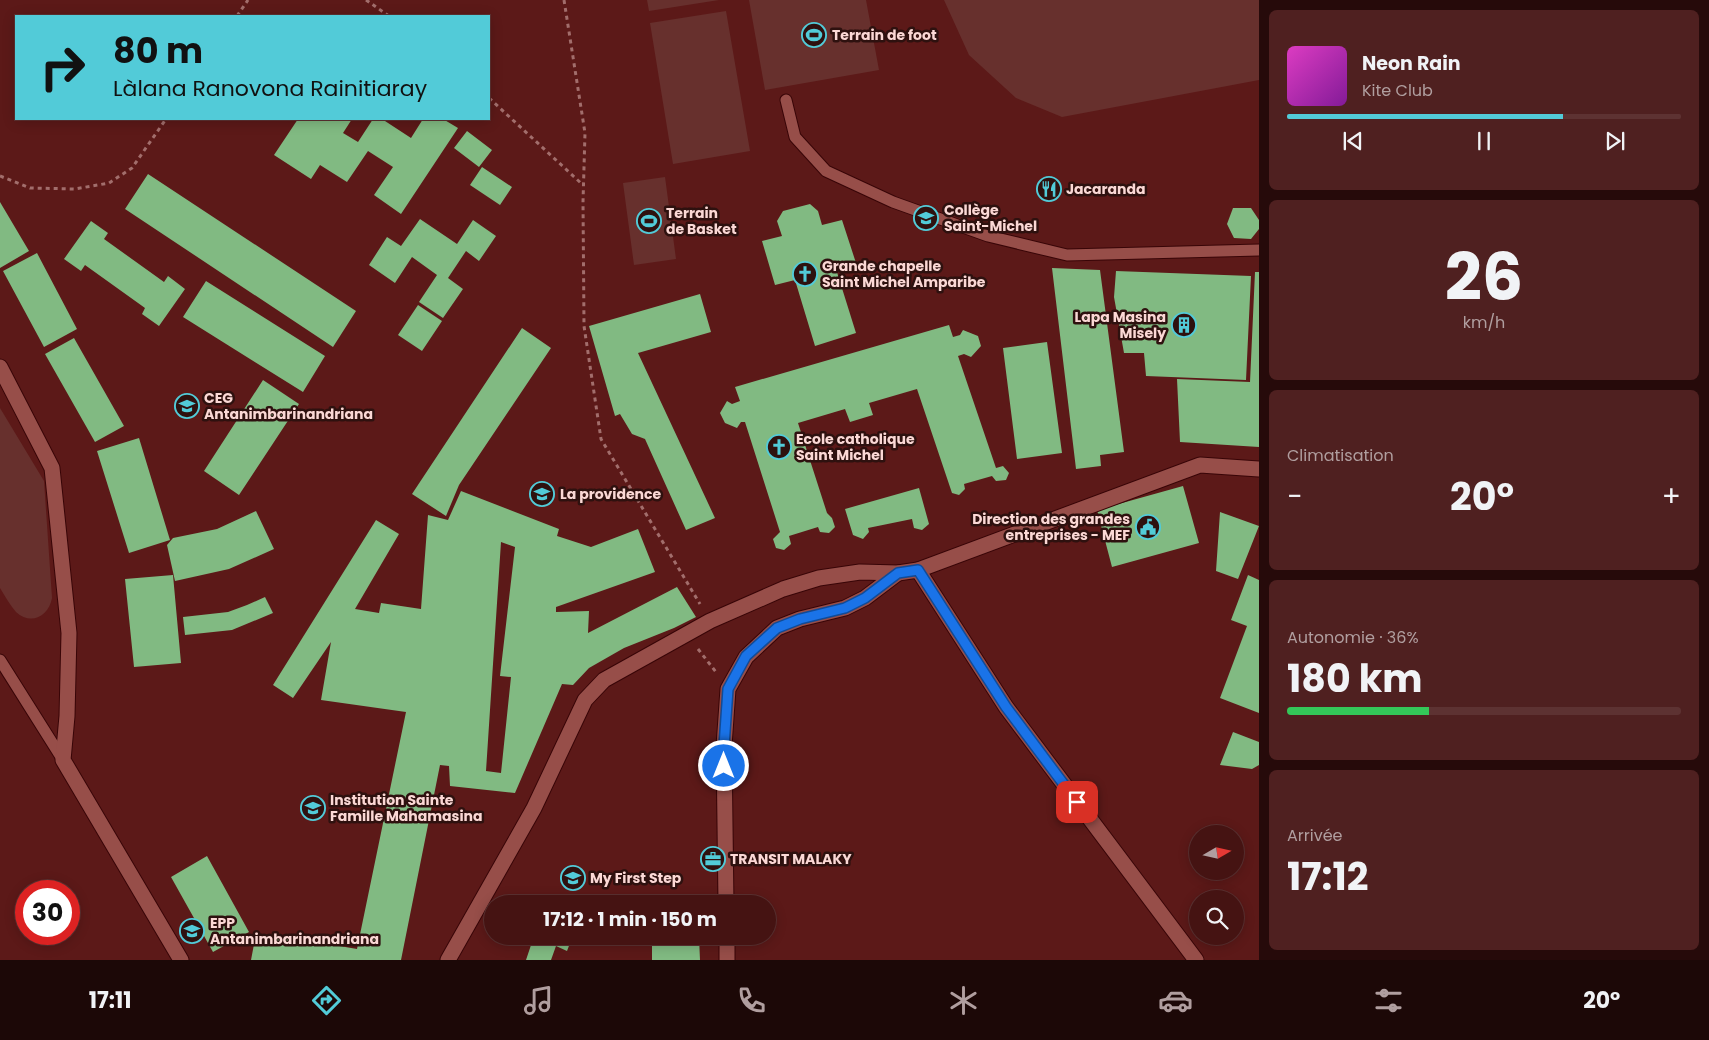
<!DOCTYPE html>
<html lang="fr">
<head>
<meta charset="utf-8">
<style>
  :root { --surface:#451312; --page:#4f2020; --text:#f1f3f6; --muted:#b09e9f; --line:#5d3232; --accent:#52cbd8 }
  body { margin:0; font-family:Poppins,sans-serif; background:var(--page); color:var(--text); height:100vh; display:flex; flex-direction:column; font-size:19px; white-space:nowrap }
  * { box-sizing:border-box; margin:0 }
  p { font-size:16px; color:var(--muted) }
  .icon { flex:none; width:28px; height:28px; fill:none; stroke:currentColor; stroke-width:2; stroke-linecap:round; stroke-linejoin:round }
  .map { position:relative; flex:1; overflow:hidden }
  .sheet { display:flex; flex-direction:column; gap:10px; padding:10px; background:#260a0a; width:450px }
  .sheet>* { flex:none }
  .guide { position:absolute; left:15px; top:15px; width:475px; height:105px; border-radius:0px; box-shadow:0 2px 12px #0003,0 0 0 1px var(--line); background:#52cbd8; color:#111; overflow:hidden }
  .needle { width:32px; rotate:81deg }
  .fabs { position:absolute; left:1189px; top:825px; display:grid; gap:10px }
  .fabs a { display:grid; place-items:center; width:55px; height:55px; border-radius:50%; background:var(--surface); box-shadow:0 2px 12px #0003,0 0 0 1px var(--line); font-size:25px }
  .speed { position:absolute; left:15px; top:880px; display:flex; gap:10px; font-size:25px; font-weight:700; text-align:center }
  .speed>* { display:grid; place-content:center; width:65px; height:65px; border-radius:50%; background:var(--surface); box-shadow:0 2px 12px #0003,0 0 0 1px var(--line); line-height:1 }
  .speed .limit { border:8px solid #d22; background:#fff; color:#111 }
  .pin { position:absolute; display:grid; place-items:center; width:42px; height:42px; color:#fff; margin:-21px; border-radius:10px; box-shadow:0 2px 8px #0006 }
  .me { position:absolute; width:55px; margin:-28px; rotate:0deg; stroke-linejoin:round; filter:drop-shadow(0 0 4px #0008) }
  .turn { display:flex; align-items:center; gap:18px; height:105px; padding:0 15px; font-size:22px }
  .turn .icon { width:65px; height:65px; stroke-width:2.5 }
  .turn b { display:block; font-size:35px; line-height:42px }
  .big { font-size:38px; font-weight:700; line-height:1.1 }
  .sheet .widget { flex:1; display:flex; flex-direction:column; justify-content:center; gap:8px; min-width:0; padding:0 18px; border-radius:8px; background:var(--page) }
  .sheet .dial { align-items:center; gap:0 }
  .dial b { font-size:65px; line-height:1 }
  .song { display:flex; align-items:center; gap:15px }
  .cover { width:60px; height:60px; border-radius:8px; background:linear-gradient(135deg,hsl(310 70% 55%),hsl(290 70% 35%)) }
  .played { height:5px; border-radius:2px; background:linear-gradient(90deg,var(--accent) 70%,var(--line) 70%) }
  .keys { display:flex; justify-content:space-around; direction:ltr }
  .heat { display:flex; justify-content:space-between; align-items:center; font-size:28px; direction:ltr }
  .charge { height:8px; border-radius:4px; background:linear-gradient(90deg,#34c759 36%,var(--line) 0) }
  .trip { position:absolute; left:484px; top:895px; width:292px; height:50px; border-radius:25px; background:var(--surface); box-shadow:0 2px 12px #0003,0 0 0 1px var(--line); font-weight:700; line-height:50px; text-align:center }
  .menu { display:flex; height:80px; justify-content:space-around; align-items:center; background:#1c0807; color:var(--muted) }
  .menu .icon { width:35px; height:35px }
  .menu .current { color:var(--accent) }
  .menu b { font-size:22px; color:var(--text) }
  main { display:flex; flex:1; min-height:0 }
  .map>svg:first-child { display:block }
  .green { fill:#67302d }
  .building { fill:#81ba82; fill-rule:evenodd }
  .lines { fill:none; stroke-linecap:round; stroke-linejoin:round }
  .lane-casing { stroke:#380507; stroke-width:13 }
  .street-casing { stroke:#380507; stroke-width:17 }
  .secondary-casing { stroke:#380507; stroke-width:17 }
  .path { stroke:#a26e6c; stroke-width:3; stroke-dasharray:4 4; stroke-linecap:butt }
  .lane { stroke:#974e49; stroke-width:11 }
  .street { stroke:#974e49; stroke-width:15 }
  .secondary { stroke:#974e49; stroke-width:15 }
  .route-casing { stroke:#114b97; stroke-width:12 }
  .route { stroke:#1a73e8; stroke-width:9 }
  .labels { text-anchor:middle; stroke-width:5; stroke-linejoin:round; paint-order:stroke }
  .poi-label { font-size:14px; font-weight:bold; fill:#fbd8d5; stroke:#2e110f; text-anchor:start }
</style>
</head>
<body>
<main>
<div class="map">
<svg width="1259" height="960" viewBox="0 0 1259 960">
  <rect width="100%" height="100%" fill="#5c1918"/>
  <!-- green -->
  <path class="green" d="M647 0H719L649 11Z
    M749 0H866L879 70 765 90Z
    M944 0H1259V80L1062 117 1016 98 969 55Z
    M726 11 750 151 673 164 650 23Z
    M665 177 676 259 634 265 623 183Z
    M0 408 44 481 52 598C49 616 31 626 16 612 10 605 5 596 0 588Z"/>
  <!-- building -->
  <path class="building" d="M298 119H352L343 133 358 142 373 119H386L385 121 411 138 423 119H443L458 128 401 214 374 195 393 167 368 151 347 182 320 165 311 179 274 155Z
    M467 131 492 150 479 167 454 148Z
    M482 167 512 187 500 205 470 185Z
    M148 174 356 311 333 347 125 209Z
    M0 202 29 251 0 268Z
    M810 204 818 211 822 225 842 220 856 263 836 269 856 333 815 346 795 280 775 285 762 241 782 236 777 221 783 211Z
    M1233 208H1251L1259 220V229L1251 239 1234 238 1227 224Z
    M420 219 457 244 473 220 496 236 479 261 466 251 448 278 463 289 443 318 419 302 437 275 412 257 395 283 369 265 387 237 401 246Z
    M91 221 108 233 104 239 164 282 168 276 185 289 159 326 142 314 145 308 85 265 81 271 64 259Z
    M37 253 77 329 44 347 3 271Z
    M1052 268 1100 270 1124 452 1100 455 1101 466 1076 469Z
    M1116 271 1251 276 1246 380 1146 376 1144 353H1124L1114 297Z
    M1255 272H1259V447L1180 442 1177 379 1250 382Z
    M206 281 325 356 303 392 183 317Z
    M700 294 711 332 638 353 715 518 686 530 645 439 632 434 620 414 615 416 589 326Z
    M418 305 442 321 422 351 398 335Z
    M949 325 953 337 960 335 963 330 978 336 981 346 971 357 964 354 958 356 996 468 1003 466 1009 473 1006 480 996 481 992 476 964 484 965 489 959 495 952 493 917 389 869 403 873 415 850 422 845 409 798 423 827 513 832 518 835 527 829 533 820 532 818 527 789 536 791 544 784 550 776 548 773 539 780 532 745 422H741L737 428 725 423 720 413 727 401 732 404 740 401 735 387Z
    M522 328 551 348 459 485 446 516 412 494Z
    M74 338 124 426 95 442 45 354Z
    M1047 342 1062 453 1017 459 1003 348Z
    M263 380 299 404 239 495 204 471Z
    M139 438 170 540 129 553 97 451Z
    M1183 486 1199 543 1112 567 1097 510Z
    M919 488 929 524 922 530 914 528 912 519 868 528 869 532 863 539 853 535 845 509Z
    M461 491 559 529 557 536 591 547 638 529 655 572 556 607V612L589 611 588 633 677 587 696 617 674 628 624 648 589 668 573 685 562 684 515 793 450 786 449 766 440 765 401 960H251L255 939 269 934 357 949 406 712 321 700 331 642 293 698 273 685 376 520 399 534 355 609 379 613 381 603 421 609 428 515 448 520ZM501 542 515 547 500 676 511 677 501 773 486 771Z
    M256 511 274 549 229 569 175 581 167 545 173 538 217 529Z
    M1220 512 1259 526 1238 579 1216 571Z
    M173 575 181 663 134 667 125 579Z
    M1248 575 1259 580V713L1220 698 1247 626 1231 620Z
    M265 597 273 613 232 630 185 635 183 617 228 612 247 605Z
    M1233 732 1259 742V765L1252 769 1220 765Z
    M207 856 249 932 213 952 171 877Z
    M502 936H521L518 944 501 938Z
    M525 936H567L572 938 567 951 556 946 551 960H526L531 945 523 942Z
    M652 936 699 937 700 960H652Z"/>
  <g class="lines">
    <defs>
      <path id="lane" d="M786 100 795 137 826 171 893 202 988 236 1067 255 1259 250
        M0 660 63 760"/>
      <path id="street" d="M918 570 1006 707 1196 960
        M726 904 724 746 728 689 746 657 777 628 800 619 845 608 865 598 898 573
        M727 936V960"/>
      <path id="secondary" d="M0 367 52 468 69 633 67 716 63 760 181 960
        M448 960 534 808 585 700 604 680 710 621 783 589 819 578 860 572 898 573 918 570 1200 465 1259 469"/>
    </defs>
    <!-- lane casing -->
    <use href="#lane" class="lane-casing"/>
    <!-- street casing -->
    <use href="#street" class="street-casing"/>
    <!-- secondary casing -->
    <use href="#secondary" class="secondary-casing"/>
    <!-- path -->
    <path class="path" d="M366 0 389 16
      M564 0 585 133 583 202 584 326 601 439 700 604
      M237 16 248 0
      M489 98 583 185
      M0 176 30 188 75 189 109 183 132 168 166 119
      M698 649 716 672"/>
    <!-- lane -->
    <use href="#lane" class="lane"/>
    <!-- street -->
    <use href="#street" class="street"/>
    <!-- secondary -->
    <use href="#secondary" class="secondary"/>
  </g>
  <g class="lines">
    <defs>
      <path id="route" d="M724 766V746L728 689 746 656 777 628 800 619 845 608 865 598 898 573 918 570 1006 707 1077 802"/>
    </defs>
    <!-- route casing -->
    <use href="#route" class="route-casing"/>
    <!-- route -->
    <use href="#route" class="route"/>
  </g>
  <!-- icons -->
  <defs>
    <symbol id="stadium-ring" viewBox="-11 -11 22 22"><circle r="9.5" fill="#2e110f" stroke="#52cbd8" stroke-width="1.5"/><path d="M0-5a6.5 5 0 1 0 0 10a6.5 5 0 1 0 0-10ZM-3.5-1.8h7v3.6h-7Z" fill="#52cbd8"/></symbol>
    <symbol id="restaurant-ring" viewBox="-11 -11 22 22"><circle r="9.5" fill="#2e110f" stroke="#52cbd8" stroke-width="1.5"/><path d="M-5-6h1v4h1v-4h1v4h1v-4h1v5L-1.5 .5V6h-2V.5L-5-1ZM5-6V6H3V1.5H1.5Q1.5-4 5-6Z" fill="#52cbd8"/></symbol>
    <symbol id="school-ring" viewBox="-11 -11 22 22"><circle r="9.5" fill="#2e110f" stroke="#52cbd8" stroke-width="1.5"/><path d="M0-5L7-2L0 1L-7-2ZM-4 1L0 2.5L4 1V4Q0 6-4 4Z" fill="#52cbd8"/></symbol>
    <symbol id="church-ring" viewBox="-11 -11 22 22"><circle r="9.5" fill="#2e110f" stroke="#52cbd8" stroke-width="1.5"/><path d="M-1.2-6h2.4v3.5h3.3v2.4h-3.3V6h-2.4V-.1h-3.3v-2.4h3.3Z" fill="#52cbd8"/></symbol>
    <symbol id="building-ring" viewBox="-11 -11 22 22"><circle r="9.5" fill="#2e110f" stroke="#52cbd8" stroke-width="1.5"/><path d="M-4-6H4V6H1V3H-1V6H-4ZM-2.5-4.3h1.7v1.8h-1.7ZM.8-4.3h1.7v1.8H.8ZM-2.5-1h1.7V.8h-1.7ZM.8-1h1.7V.8H.8Z" fill="#52cbd8"/></symbol>
    <symbol id="civic-ring" viewBox="-11 -11 22 22"><circle r="9.5" fill="#2e110f" stroke="#52cbd8" stroke-width="1.5"/><path d="M-.6-6.5H3V-4.5H.6V-3L4-1V1h2V6H-6V1h2V-1L-.6-3ZM-1.2 2.5V6h2.4V2.5Z" fill="#52cbd8"/></symbol>
    <symbol id="office-ring" viewBox="-11 -11 22 22"><circle r="9.5" fill="#2e110f" stroke="#52cbd8" stroke-width="1.5"/><path d="M-6-3h4V-5.5h4V-3h4V5H-6ZM-1-4.5V-3h2v-1.5ZM-6 0V1H6V0Z" fill="#52cbd8"/></symbol>
  </defs>
  <g fill-rule="evenodd">
    <use href="#stadium-ring" x="800" y="21" width="28" height="28"/>
    <use href="#restaurant-ring" x="1035" y="175" width="28" height="28"/>
    <use href="#school-ring" x="912" y="204" width="28" height="28"/>
    <use href="#stadium-ring" x="635" y="207" width="28" height="28"/>
    <use href="#church-ring" x="791" y="260" width="28" height="28"/>
    <use href="#building-ring" x="1170" y="311" width="28" height="28"/>
    <use href="#school-ring" x="173" y="392" width="28" height="28"/>
    <use href="#church-ring" x="765" y="433" width="28" height="28"/>
    <use href="#school-ring" x="528" y="480" width="28" height="28"/>
    <use href="#civic-ring" x="1134" y="513" width="28" height="28"/>
    <use href="#school-ring" x="299" y="794" width="28" height="28"/>
    <use href="#office-ring" x="699" y="845" width="28" height="28"/>
    <use href="#school-ring" x="559" y="864" width="28" height="28"/>
    <use href="#school-ring" x="178" y="917" width="28" height="28"/>
  </g>
  <g class="labels">
    <!-- poi labels -->
    <g class="poi-label">
      <text x="832" y="40">Terrain de foot</text>
      <text x="1066" y="194">Jacaranda</text>
      <text x="944" y="215">Collège<tspan x="944" dy="16">Saint-Michel</tspan></text>
      <text x="666" y="218">Terrain<tspan x="666" dy="16">de Basket</tspan></text>
      <text x="822" y="271">Grande chapelle<tspan x="822" dy="16">Saint Michel Amparibe</tspan></text>
      <text x="1166" y="322" text-anchor="end">Lapa Masina<tspan x="1166" dy="16">Misely</tspan></text>
      <text x="204" y="403">CEG<tspan x="204" dy="16">Antanimbarinandriana</tspan></text>
      <text x="796" y="444">Ecole catholique<tspan x="796" dy="16">Saint Michel</tspan></text>
      <text x="560" y="499">La providence</text>
      <text x="1130" y="524" text-anchor="end">Direction des grandes<tspan x="1130" dy="16">entreprises - MEF</tspan></text>
      <text x="330" y="805">Institution Sainte<tspan x="330" dy="16">Famille Mahamasina</tspan></text>
      <text x="730" y="864">TRANSIT MALAKY</text>
      <text x="590" y="883">My First Step</text>
      <text x="210" y="928">EPP<tspan x="210" dy="16">Antanimbarinandriana</tspan></text>
    </g>
  </g>
</svg>
<div class="fabs">
<a><svg class="needle" viewBox="-14 -14 28 28"><path d="M0-13l5 13h-10z" fill="#e53935"/><path d="M0 13l5-13h-10z" fill="#b09e9f"/></svg></a>
<a><svg class="icon" aria-label="search" viewBox="0 0 24 24"><circle cx="10" cy="10" r="6"/><path d="M15 15l6 6"/></svg></a>
</div>
<div class="speed"><div class="limit">30</div></div>
<div class="pin" style="left:1077px;top:802px;background:#d93025"><svg class="icon" aria-label="arrive" viewBox="0 0 24 24"><path d="M6 21V4h12l-3 4 3 4H6"/></svg></div>
<svg class="me" style="left:724px;top:766px" viewBox="-20 -20 40 40"><circle r="17" fill="#1a73e8" stroke="#fff" stroke-width="3"/><path d="M0-11L8 9 0 5-8 9z" fill="#fff"/></svg>
<div class="trip">17:12 · 1 min · 150 m</div>
<div class="guide">
<div class="turn"><svg class="icon" aria-label="right" viewBox="0 0 24 24"><path d="M7 20v-9h11M14 6l5 5-5 5"/></svg><div><b>80 m</b>Làlana Ranovona Rainitiaray</div></div>
</div>
</div>
<section class="sheet">
<div class="widget">
<div class="song"><i class="cover"></i><div><b>Neon Rain</b><p>Kite Club</p></div></div>
<div class="played"></div>
<div class="keys"><svg class="icon" aria-label="previous" viewBox="0 0 24 24"><path d="M18 5L8 12l10 7zM5 5v14"/></svg><svg class="icon" aria-label="pause" viewBox="0 0 24 24"><path d="M8 5v14M16 5v14"/></svg><svg class="icon" aria-label="next" viewBox="0 0 24 24"><path d="M6 5l10 7-10 7zM19 5v14"/></svg></div>
</div>
<div class="widget dial"><b>26</b><p>km/h</p></div>
<div class="widget"><p>Climatisation</p>
<div class="heat"><a>−</a><b class="big">20°</b><a>+</a></div>
</div>
<div class="widget"><p>Autonomie · 36%</p><b class="big">180 km</b><div class="charge"></div></div>
<div class="widget"><p>Arrivée</p><b class="big">17:12</b></div>
</section>
</main>
<nav class="menu">
<b>17:11</b>
<svg class="icon current" aria-label="directions" viewBox="0 0 24 24"><path d="M12 3l9 9-9 9-9-9zM9 14v-3h6M13 9l2 2-2 2"/></svg>
<svg class="icon" aria-label="music" viewBox="0 0 24 24"><path d="M9 18V5l10-2v13"/><circle cx="6" cy="18" r="3"/><circle cx="16" cy="16" r="3"/></svg>
<svg class="icon" aria-label="phone" viewBox="0 0 24 24"><path d="M5 4h4l2 5-3 2q2 4 5 5l2-3 5 2v4C11 20 4 13 5 4z"/></svg>
<svg class="icon" aria-label="climate" viewBox="0 0 24 24"><path d="M12 3v18M4 7l16 10M4 17L20 7"/></svg>
<svg class="icon" aria-label="car" viewBox="0 0 24 24"><path d="M5 17H2v-5l4-1 3-4h7l3 4 3 1v5h-3M9 17h6M6 11h13"/><circle cx="7" cy="17" r="2"/><circle cx="17" cy="17" r="2"/></svg>
<svg class="icon" aria-label="filters" viewBox="0 0 24 24"><path d="M4 7h16M4 17h16"/><circle cx="9" cy="7" r="2"/><circle cx="15" cy="17" r="2"/></svg>
<b>20°</b>
</nav>
</body>
</html>
